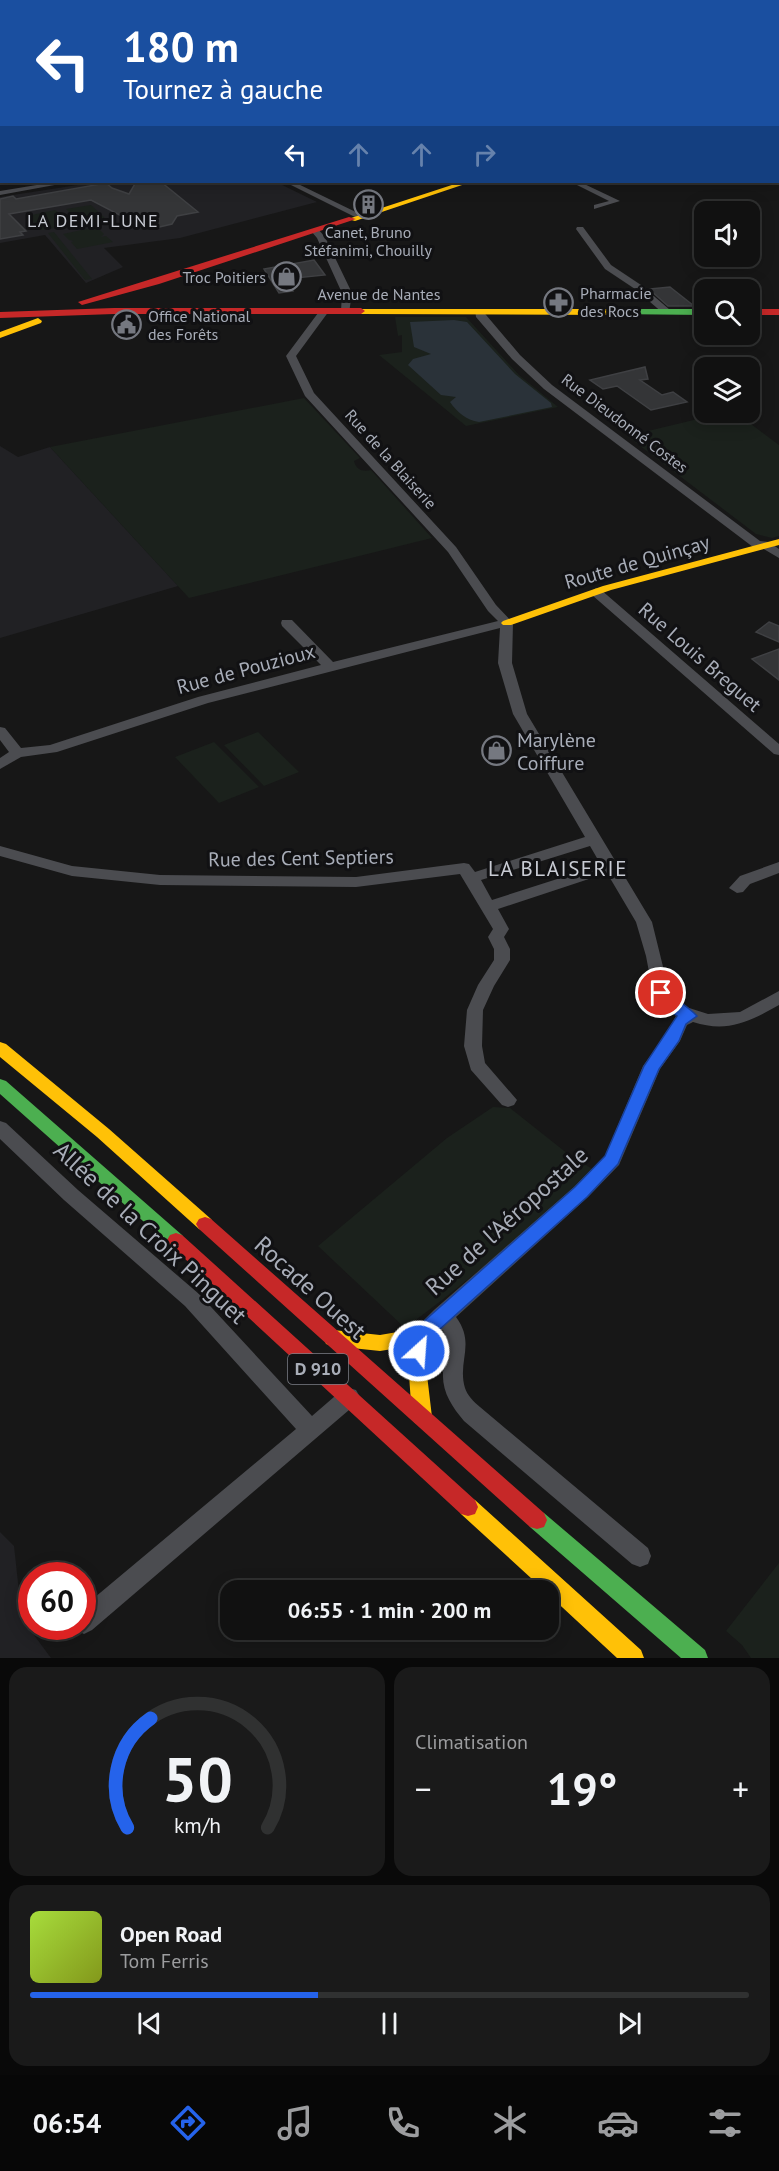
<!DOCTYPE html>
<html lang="fr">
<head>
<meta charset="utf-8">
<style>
  :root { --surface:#111; --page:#1a1a1a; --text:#f1f3f6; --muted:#9c9d9f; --line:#303131; --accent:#2563eb }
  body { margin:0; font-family:"PT Sans",sans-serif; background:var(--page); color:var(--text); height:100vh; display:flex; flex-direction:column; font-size:22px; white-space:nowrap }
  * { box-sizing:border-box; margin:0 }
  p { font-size:20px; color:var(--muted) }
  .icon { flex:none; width:33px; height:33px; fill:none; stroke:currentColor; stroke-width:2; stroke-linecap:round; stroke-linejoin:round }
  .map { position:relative; height:1658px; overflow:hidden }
  .side { display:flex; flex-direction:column; gap:9px; padding:9px; background:#090909; flex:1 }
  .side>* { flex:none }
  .top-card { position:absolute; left:0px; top:0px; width:780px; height:183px; box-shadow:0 3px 15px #0003,0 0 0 2px var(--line); background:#1a4fa0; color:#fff; overflow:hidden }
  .controls { position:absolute; left:694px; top:201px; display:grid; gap:12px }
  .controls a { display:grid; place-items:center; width:66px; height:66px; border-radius:12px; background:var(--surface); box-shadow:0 3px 15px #0003,0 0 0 2px var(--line); font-size:30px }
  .speed { position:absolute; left:18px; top:1562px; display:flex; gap:12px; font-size:30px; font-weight:700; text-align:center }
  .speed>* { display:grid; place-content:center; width:78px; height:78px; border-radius:50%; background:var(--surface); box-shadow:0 3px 15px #0003,0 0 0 2px var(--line); line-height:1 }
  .speed .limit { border:9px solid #d22; background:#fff; color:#111 }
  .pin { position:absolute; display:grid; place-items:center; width:51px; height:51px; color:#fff; margin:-26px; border:3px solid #fff; border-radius:50%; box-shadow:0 2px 6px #0007 }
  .me { position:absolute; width:66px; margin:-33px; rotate:26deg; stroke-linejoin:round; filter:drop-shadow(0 0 4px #0008) }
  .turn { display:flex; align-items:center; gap:21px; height:126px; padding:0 24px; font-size:27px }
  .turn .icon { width:78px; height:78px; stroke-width:2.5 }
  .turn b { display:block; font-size:42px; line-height:51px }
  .lanes { display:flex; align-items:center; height:57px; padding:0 24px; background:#0003; justify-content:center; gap:30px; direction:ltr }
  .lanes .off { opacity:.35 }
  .big { font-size:45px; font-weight:800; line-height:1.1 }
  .side .tile { flex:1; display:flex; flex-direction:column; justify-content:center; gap:9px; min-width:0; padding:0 21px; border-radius:18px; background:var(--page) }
  .side .dial { align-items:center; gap:0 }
  .dial svg { height:156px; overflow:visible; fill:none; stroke:var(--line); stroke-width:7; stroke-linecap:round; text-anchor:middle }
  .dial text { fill:var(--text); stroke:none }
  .song { display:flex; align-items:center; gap:18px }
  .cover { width:72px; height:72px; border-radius:9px; background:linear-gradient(135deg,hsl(80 70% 55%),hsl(70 70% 35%)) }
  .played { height:6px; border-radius:3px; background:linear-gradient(90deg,var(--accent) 40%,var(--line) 40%) }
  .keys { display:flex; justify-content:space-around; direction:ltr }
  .heat { display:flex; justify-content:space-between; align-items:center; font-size:33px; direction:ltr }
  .side .tiles { flex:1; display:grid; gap:9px; grid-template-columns:1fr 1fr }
  .tile:last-child { grid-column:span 2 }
  .trip { position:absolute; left:220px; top:1580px; width:339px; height:60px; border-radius:18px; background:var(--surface); box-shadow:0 3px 15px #0003,0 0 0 2px var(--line); font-weight:800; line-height:60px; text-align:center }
  .tabs { display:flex; height:96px; justify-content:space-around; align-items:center; background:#070707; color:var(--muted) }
  .tabs .icon { width:42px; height:42px }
  .tabs .active { color:var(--accent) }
  .tabs b { font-size:27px; color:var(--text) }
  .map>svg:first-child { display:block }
  .built { fill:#212124 }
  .green { fill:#1b211c }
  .water { fill:#2a3239 }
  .building { fill:#343537; stroke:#3f4043; stroke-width:1.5 }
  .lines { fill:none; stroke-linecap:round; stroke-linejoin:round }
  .street { fill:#4b4c50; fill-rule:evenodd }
  .fast { fill:#4caf50; fill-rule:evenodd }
  .slow { fill:#ffc107; fill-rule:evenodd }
  .jam { fill:#c62828; fill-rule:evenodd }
  .route { fill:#2563eb; stroke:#184099; stroke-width:1.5 }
  .labels { text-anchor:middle; stroke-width:6; stroke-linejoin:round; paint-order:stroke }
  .far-poi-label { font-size:16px; fill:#a8adb8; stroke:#111113; text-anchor:start }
  .far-street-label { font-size:16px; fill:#a8adb8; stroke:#111113 }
  .far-neighbourhood-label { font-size:18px; letter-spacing:1.5px; fill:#c9ccd4; stroke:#111113 }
  .shield { fill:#111113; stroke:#7b7e86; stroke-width:1.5 }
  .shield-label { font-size:18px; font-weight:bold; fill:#a8adb8 }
  .street-label { font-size:20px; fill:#a8adb8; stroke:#111113 }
  .poi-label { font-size:20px; fill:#a8adb8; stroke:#111113; text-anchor:start }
  .neighbourhood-label { font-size:21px; letter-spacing:1.5px; fill:#c9ccd4; stroke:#111113 }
  .near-street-label { font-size:24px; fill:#a8adb8; stroke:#111113 }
</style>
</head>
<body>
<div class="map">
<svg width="779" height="1658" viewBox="0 0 779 1658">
  <rect width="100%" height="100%" fill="#171717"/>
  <!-- built -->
  <path class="built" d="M97 182H276L317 202 180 238 104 248 123 267 86 283 45 235 0 243V197Z
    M0 446 18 457 50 447 178 586 0 638Z
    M0 1532 14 1546 22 1619 51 1658H0Z"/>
  <!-- green -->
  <path class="green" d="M91 205 107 220 81 224 66 209Z
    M55 210 65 217 63 218 72 224 71 226 40 230 34 224 37 223 32 222 27 216Z
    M91 228H98L104 234 101 237 106 236 113 242 77 249 71 242 74 241 69 240 63 234Z
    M54 232 92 279 85 280 48 233Z
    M395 317H466L519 375 558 407 466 426 379 355 402 352V335L398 336Z
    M304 398 360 458 354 461C356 470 363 472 371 470L432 538 189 598 50 447Z
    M727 412 736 413 779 445V536L772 538 756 534 627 436Z
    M258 732 299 772 264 786 224 745Z
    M214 742 259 787 219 803 175 757Z
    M493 1107 510 1108 568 1154 594 1170C533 1225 472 1279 405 1328L318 1246 447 1138Z
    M779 1563V1658H751L742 1645 726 1631Z"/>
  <!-- water -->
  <path class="water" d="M454 320 467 322 515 374 551 403 552 407 479 422C466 420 457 412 450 402L456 397 441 395 408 365 413 359 431 354 414 347 410 322Z"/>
  <!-- building -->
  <path class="building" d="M136 182H161L198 212 177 216 172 224 151 229 135 220 131 221 91 200 9 214 26 231 20 232 23 235 0 239V199L13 196 16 199 106 183 112 188 129 194Z
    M314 260 325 275 285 279 293 291 279 293 264 269Z
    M670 287 694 306H668L649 289Z
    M645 367 648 379 640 380 662 395 673 392 687 402 651 410 617 386 603 389 590 380Z
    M769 622 779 626V642L756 632Z
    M779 649V680L752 659Z"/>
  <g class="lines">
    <!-- street -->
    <path class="street" d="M0 0H11L0 4Z
      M222 0 233 2H223Z
      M750 0H779V3L747 2Z
      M0 18H2V22H0Z
      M778 20H779V24H778Z
      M0 54H2L0 59Z
      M0 87H2V91H0Z
      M778 94H779V99H778Z
      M778 129H779V133H778Z
      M55 182H71L0 195V191Z
      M285 182H294L364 216 357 218Z
      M571 182H580L620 201 594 209V205L609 201Z
      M577 227H583L611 265 641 285 670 310V314H664L635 289 605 269 576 229Z
      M312 229H318L325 237 352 293 349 313 341 311 342 293 317 238 311 231Z
      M321 309 329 311 296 356 314 393 456 547 496 605 513 623 512 663 527 714 652 922 669 991 686 1007 708 1014 740 1012 779 991V1005C749 1022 727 1033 693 1022L687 1025 680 1041 660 1069 619 1165 588 1197 456 1317C476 1344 457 1361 465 1388 467 1395 474 1402 480 1407L648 1548 651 1556 648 1564 640 1567 632 1564 464 1421C452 1407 442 1392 443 1373 443 1359 450 1344 443 1330 433 1336 428 1347 414 1342L411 1336 414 1330 434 1310 574 1187 605 1156 643 1066 666 1035 676 1016 653 993 646 956 636 922 607 873 498 909 509 929 504 937 510 949V960L494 986 483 1010 482 1046 485 1063 517 1100 514 1105 508 1107 502 1105 471 1070 464 1046 467 1010 478 985 494 960V949L488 937 493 929 460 874 356 887 160 885 72 876 0 856V846L72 866 160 875 356 877 464 863 469 864 475 872 585 837 513 714 498 663 500 628 208 703 57 752 21 757 0 769V758L9 752 0 740V727L5 728 21 748 50 745 198 697 321 665 282 626 281 623 282 620H292L333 662 498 621 488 611 448 552 305 396 286 356ZM590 846 601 865 492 900 481 880Z
      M475 309H481L520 355 552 385 760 541 769 542 779 549V558L762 548 753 547 544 389 512 359 476 317Z
      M596 588 600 589 779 744V755L774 754 592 595 590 592Z
      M779 862V873L750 884 743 892 737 893 729 888 740 876Z
      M0 1121 6 1123 78 1190 199 1294 312 1416 342 1390 349 1388 356 1390 360 1397 356 1404 92 1630 84 1634 76 1630 74 1626H82V1608L296 1429 185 1306 64 1200 0 1139Z"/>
    <!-- fast -->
    <path class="fast" d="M778 49H779V53H778Z
      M614 309H705V315L611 314V310Z
      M0 1079 6 1081 182 1235 185 1240 182 1245 176 1247 170 1245 0 1094Z
      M537 1511 544 1513 705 1650 708 1658H681L530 1527 527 1520 530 1513Z"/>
    <!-- slow -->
    <path class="slow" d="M778 82H779V86H778Z
      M461 182H471L355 221 348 219Z
      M358 309H614L618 312 614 315 361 314 358 313Z
      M38 318 42 321 41 323 0 338V332Z
      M779 539V545L611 590 511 625H503L501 623 503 621 603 586Z
      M0 1042 6 1044 109 1129 211 1219 214 1224 211 1229 205 1231 199 1229 97 1137 0 1057Z
      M421 1328 428 1330 430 1336 427 1375 432 1417 429 1423 422 1426 415 1423 412 1417 409 1375 411 1346 380 1351 333 1346 326 1344 324 1338 326 1332 333 1330 380 1335Z
      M468 1498 475 1500 641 1650 644 1658H617L549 1595V1590H544L461 1514 458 1507 461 1500Z"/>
    <!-- jam -->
    <path class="jam" d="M349 217 356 219 159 284 82 305 78 302Z
      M114 308H361L365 311 361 314H114L0 318V312Z
      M750 309H779V315H750Z
      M205 1217 211 1219 544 1513 547 1520 544 1527 537 1529 530 1527 199 1229 196 1224 199 1219Z
      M176 1233 182 1235 475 1500 478 1507 475 1514 468 1516 461 1514 170 1245 167 1240 170 1235Z"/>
  </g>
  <!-- route -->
  <path class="route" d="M661 988C664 989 694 1012 697 1016L686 1024 679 1041 659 1069 618 1164 587 1197 429 1339 425 1357 419 1359 412 1357 409 1351 414 1330 575 1187 605 1156 644 1066 677 1016 664 1007 653 993 656 989Z"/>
  <!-- icons -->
  <defs>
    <symbol id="building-ring" viewBox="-11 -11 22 22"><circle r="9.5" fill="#111113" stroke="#757880" stroke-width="1.5"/><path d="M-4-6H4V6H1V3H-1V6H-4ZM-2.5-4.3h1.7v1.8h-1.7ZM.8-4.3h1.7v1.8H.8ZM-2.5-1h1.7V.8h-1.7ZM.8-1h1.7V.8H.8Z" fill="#757880"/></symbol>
    <symbol id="shop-ring" viewBox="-11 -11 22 22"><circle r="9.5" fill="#111113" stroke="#757880" stroke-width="1.5"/><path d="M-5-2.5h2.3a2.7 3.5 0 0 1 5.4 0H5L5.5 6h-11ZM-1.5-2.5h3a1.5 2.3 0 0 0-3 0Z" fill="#757880"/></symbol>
    <symbol id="pharmacy-ring" viewBox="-11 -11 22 22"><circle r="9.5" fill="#111113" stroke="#757880" stroke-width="1.5"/><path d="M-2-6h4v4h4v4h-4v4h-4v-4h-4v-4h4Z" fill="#757880"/></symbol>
    <symbol id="civic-ring" viewBox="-11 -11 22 22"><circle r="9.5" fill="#111113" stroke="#757880" stroke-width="1.5"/><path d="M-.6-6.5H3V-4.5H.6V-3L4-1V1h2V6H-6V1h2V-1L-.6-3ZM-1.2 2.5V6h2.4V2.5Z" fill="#757880"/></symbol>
  </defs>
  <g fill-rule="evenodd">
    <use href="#building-ring" x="352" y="188" width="33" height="33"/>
    <use href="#shop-ring" x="270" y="260" width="33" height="33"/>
    <use href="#pharmacy-ring" x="542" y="286" width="33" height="33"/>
    <use href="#civic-ring" x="110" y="308" width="33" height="33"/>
    <use href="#shop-ring" x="480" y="734" width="33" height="33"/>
  </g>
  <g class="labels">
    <!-- far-poi labels -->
    <g class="far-poi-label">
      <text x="368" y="238" text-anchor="middle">Canet, Bruno<tspan x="368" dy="18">Stéfanimi, Chouilly</tspan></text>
      <text x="266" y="283" text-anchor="end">Troc Poitiers</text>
      <text x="580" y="299">Pharmacie<tspan x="580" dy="18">des Rocs</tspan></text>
      <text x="148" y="322">Office National<tspan x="148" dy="18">des Forêts</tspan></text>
    </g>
    <!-- far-street labels -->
    <g class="far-street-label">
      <text x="379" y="300">Avenue de Nantes</text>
      <text transform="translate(625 423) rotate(37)" y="6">Rue Dieudonné Costes</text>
      <text transform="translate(391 459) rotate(48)" y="6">Rue de la Blaiserie</text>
    </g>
    <!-- far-neighbourhood labels -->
    <g class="far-neighbourhood-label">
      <text x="93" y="227">LA DEMI-LUNE</text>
    </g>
    <!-- shield labels -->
    <rect class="shield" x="288" y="1354" width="60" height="30" rx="4.5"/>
    <g class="shield-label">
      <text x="318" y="1375">D 910</text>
    </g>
    <!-- street labels -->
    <g class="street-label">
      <text transform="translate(637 562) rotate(-16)" y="7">Route de Quinçay</text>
      <text transform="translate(700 657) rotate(41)" y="7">Rue Louis Breguet</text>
      <text transform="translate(246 669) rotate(-15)" y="7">Rue de Pouzioux</text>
      <text transform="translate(301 858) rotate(-1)" y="7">Rue des Cent Septiers</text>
    </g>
    <!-- poi labels -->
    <g class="poi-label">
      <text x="517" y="747">Marylène<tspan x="517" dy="23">Coiffure</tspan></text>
    </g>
    <!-- neighbourhood labels -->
    <g class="neighbourhood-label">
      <text x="558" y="876">LA BLAISERIE</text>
    </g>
    <!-- near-street labels -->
    <g class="near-street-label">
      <text transform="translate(507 1221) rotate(-42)" y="8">Rue de l'Aéropostale</text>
      <text transform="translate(150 1233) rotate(43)" y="8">Allée de la Croix Pinguet</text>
      <text transform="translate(310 1288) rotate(42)" y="8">Rocade Ouest</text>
    </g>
  </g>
</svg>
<div class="controls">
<a><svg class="icon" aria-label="sound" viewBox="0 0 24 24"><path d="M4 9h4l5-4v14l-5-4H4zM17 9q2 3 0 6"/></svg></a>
<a><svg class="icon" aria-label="search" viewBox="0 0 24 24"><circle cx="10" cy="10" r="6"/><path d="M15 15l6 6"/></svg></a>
<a><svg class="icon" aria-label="layers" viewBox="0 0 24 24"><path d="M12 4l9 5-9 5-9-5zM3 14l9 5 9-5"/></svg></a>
</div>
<div class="speed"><div class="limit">60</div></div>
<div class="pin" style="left:661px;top:993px;background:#d93025"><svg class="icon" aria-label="arrive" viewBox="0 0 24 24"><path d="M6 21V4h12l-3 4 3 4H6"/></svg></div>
<svg class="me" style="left:419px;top:1351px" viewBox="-20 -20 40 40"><circle r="17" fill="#2563eb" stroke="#fff" stroke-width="3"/><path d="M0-11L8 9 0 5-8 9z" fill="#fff"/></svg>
<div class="trip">06:55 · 1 min · 200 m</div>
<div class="top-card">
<div class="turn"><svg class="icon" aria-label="left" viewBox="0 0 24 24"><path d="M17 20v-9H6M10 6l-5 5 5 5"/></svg><div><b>180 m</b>Tournez à gauche</div></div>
<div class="lanes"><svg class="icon" aria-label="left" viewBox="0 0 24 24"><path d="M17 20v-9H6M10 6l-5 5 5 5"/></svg><svg class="icon off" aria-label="ahead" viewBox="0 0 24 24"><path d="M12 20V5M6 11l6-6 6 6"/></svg><svg class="icon off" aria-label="ahead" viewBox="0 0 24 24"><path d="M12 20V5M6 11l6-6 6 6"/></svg><svg class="icon off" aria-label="right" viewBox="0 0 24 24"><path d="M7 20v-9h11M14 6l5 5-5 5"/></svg></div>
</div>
</div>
<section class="side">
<div class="tiles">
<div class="tile dial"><svg viewBox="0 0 100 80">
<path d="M14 69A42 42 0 1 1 86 69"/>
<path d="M14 69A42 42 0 0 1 26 13" stroke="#2563eb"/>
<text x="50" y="56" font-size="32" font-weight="700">50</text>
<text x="50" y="72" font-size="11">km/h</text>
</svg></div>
<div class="tile"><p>Climatisation</p>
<div class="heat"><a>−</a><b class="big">19°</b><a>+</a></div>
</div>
<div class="tile">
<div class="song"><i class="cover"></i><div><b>Open Road</b><p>Tom Ferris</p></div></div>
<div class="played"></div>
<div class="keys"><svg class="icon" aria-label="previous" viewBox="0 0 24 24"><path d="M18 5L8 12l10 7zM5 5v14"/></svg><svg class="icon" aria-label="pause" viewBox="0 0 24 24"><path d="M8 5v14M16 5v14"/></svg><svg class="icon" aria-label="next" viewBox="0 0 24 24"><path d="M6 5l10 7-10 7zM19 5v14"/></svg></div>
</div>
</div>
</section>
<nav class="tabs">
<b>06:54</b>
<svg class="icon active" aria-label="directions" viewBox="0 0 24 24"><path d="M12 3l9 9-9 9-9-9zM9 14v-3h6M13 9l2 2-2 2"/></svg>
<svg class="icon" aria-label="music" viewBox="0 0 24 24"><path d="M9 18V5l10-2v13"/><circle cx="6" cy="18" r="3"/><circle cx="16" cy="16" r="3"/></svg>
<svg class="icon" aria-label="phone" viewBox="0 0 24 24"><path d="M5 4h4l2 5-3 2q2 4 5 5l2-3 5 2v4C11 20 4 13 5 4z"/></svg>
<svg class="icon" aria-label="climate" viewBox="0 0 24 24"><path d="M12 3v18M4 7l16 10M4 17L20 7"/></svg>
<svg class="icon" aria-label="car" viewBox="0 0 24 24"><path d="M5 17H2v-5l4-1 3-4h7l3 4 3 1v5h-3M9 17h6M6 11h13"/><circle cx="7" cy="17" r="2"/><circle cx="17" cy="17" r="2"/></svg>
<svg class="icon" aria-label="filters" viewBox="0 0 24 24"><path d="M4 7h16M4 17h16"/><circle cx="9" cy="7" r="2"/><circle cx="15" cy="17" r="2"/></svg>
</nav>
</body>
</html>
